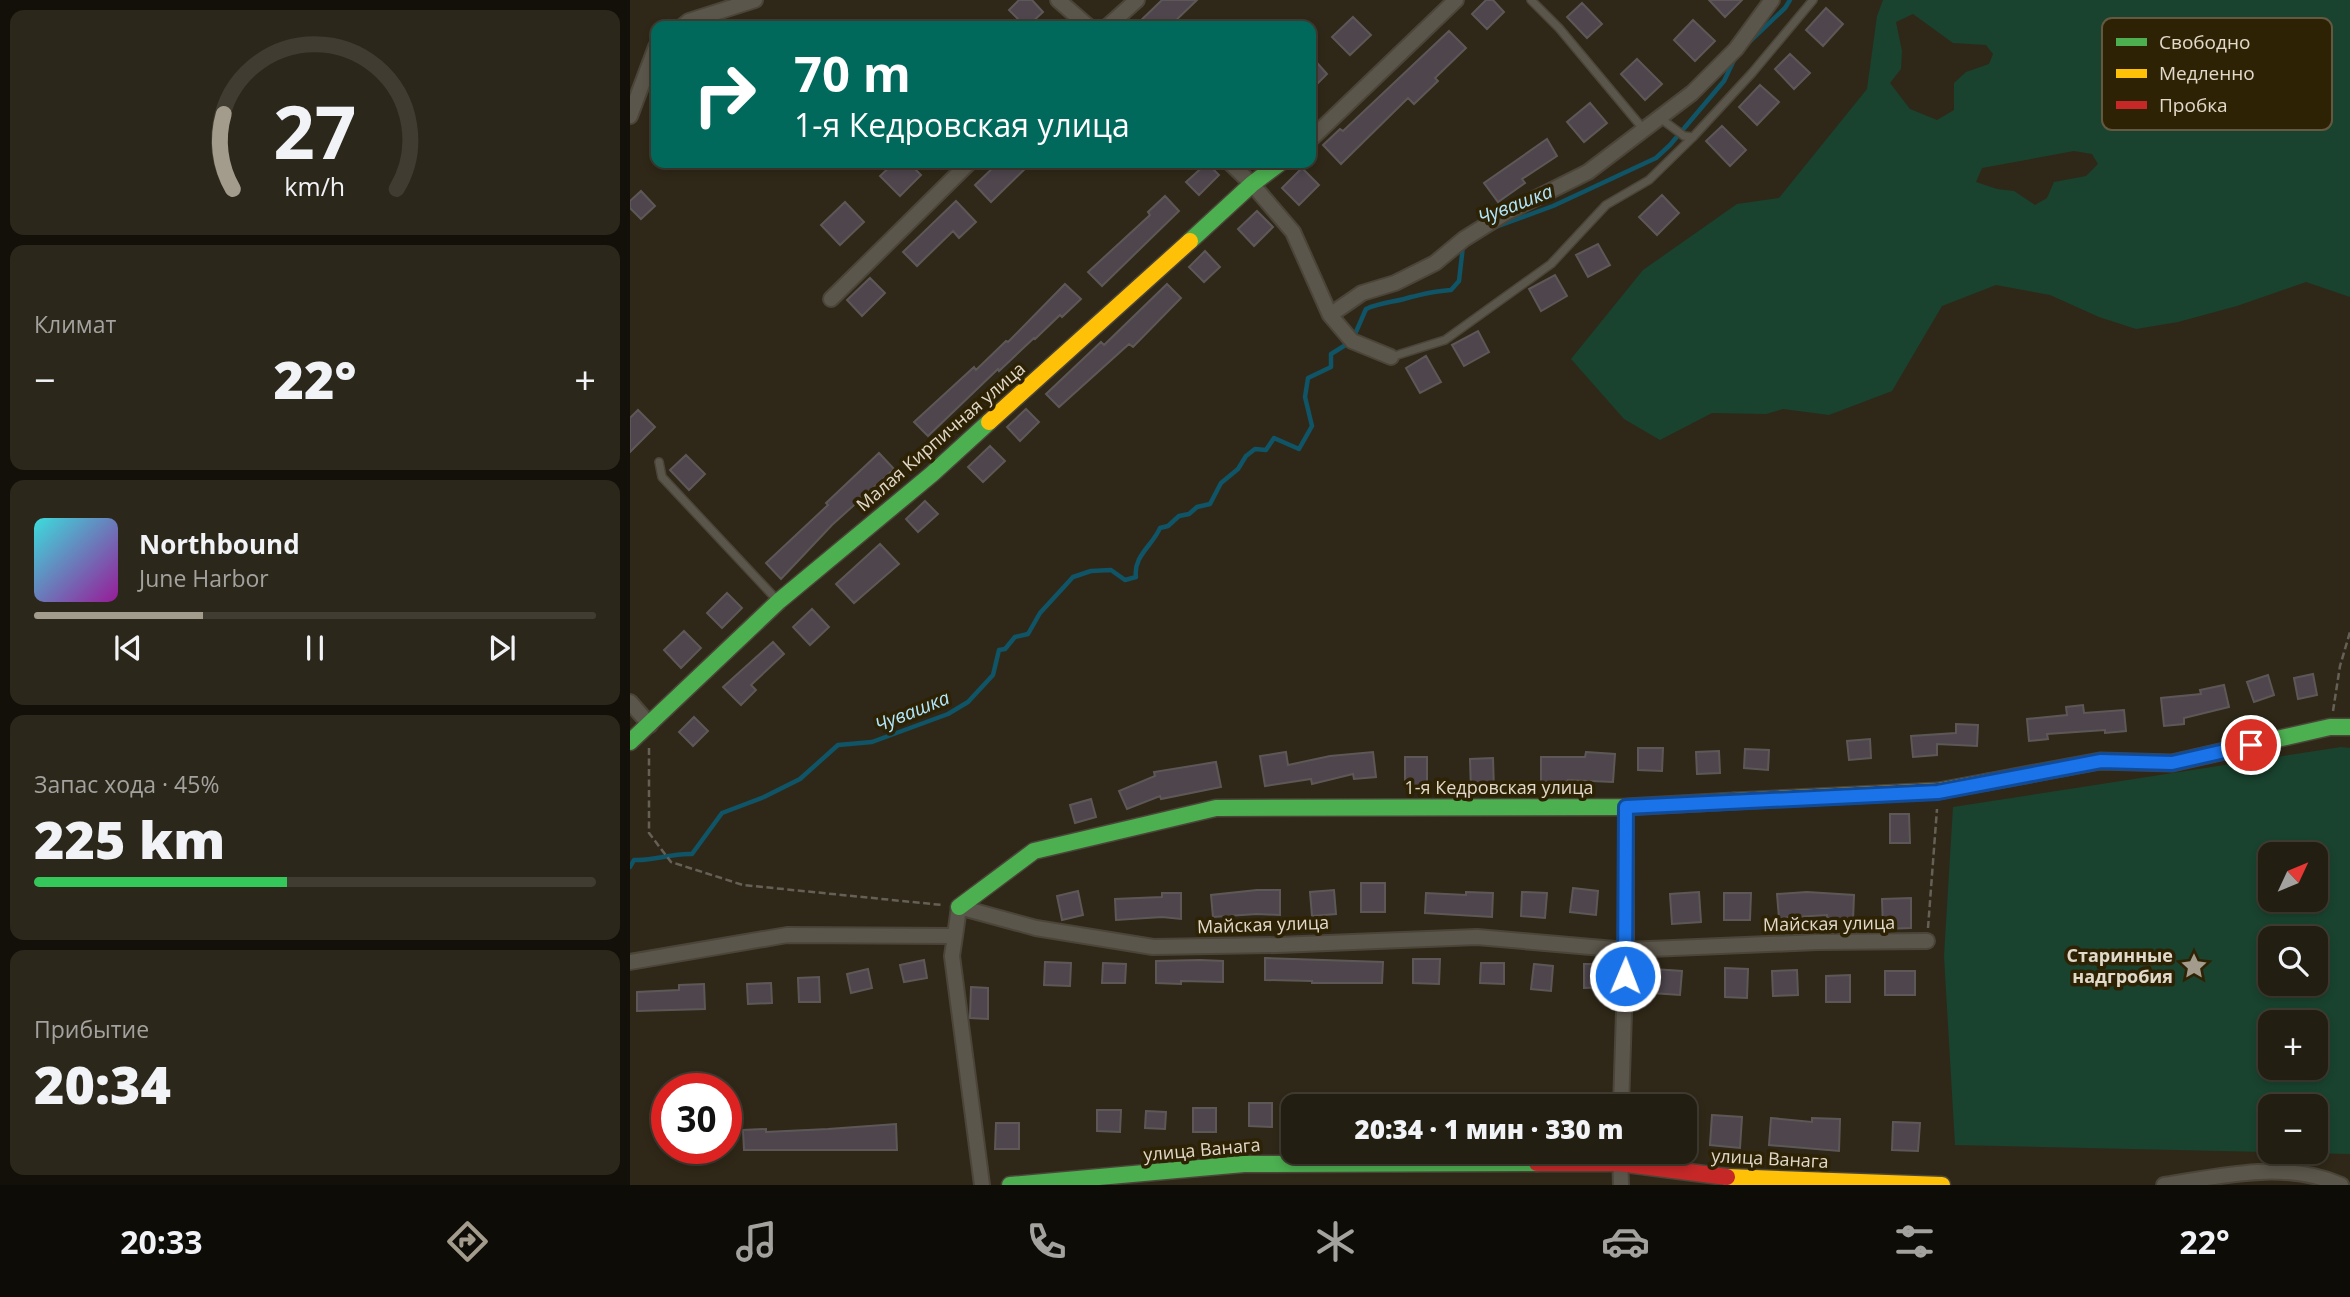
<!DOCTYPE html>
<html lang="ru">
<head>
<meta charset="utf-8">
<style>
  :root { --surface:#231e12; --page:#2b271b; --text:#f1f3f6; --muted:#a3a29f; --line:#403c32; --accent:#a39b8b }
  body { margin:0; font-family:"Open Sans",sans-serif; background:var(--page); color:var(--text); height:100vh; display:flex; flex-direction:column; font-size:26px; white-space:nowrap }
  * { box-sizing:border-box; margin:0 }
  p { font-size:23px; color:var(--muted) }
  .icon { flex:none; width:38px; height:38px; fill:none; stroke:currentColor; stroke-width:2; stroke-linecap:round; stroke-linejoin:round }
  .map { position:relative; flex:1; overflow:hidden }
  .side { display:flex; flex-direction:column; gap:10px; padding:10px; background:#13100a; width:630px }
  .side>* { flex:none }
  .guide { position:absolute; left:21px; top:21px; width:665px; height:147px; border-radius:14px; box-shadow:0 4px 10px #0003,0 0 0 2px var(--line); background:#00695c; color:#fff; overflow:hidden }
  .needle { width:46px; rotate:46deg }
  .controls { position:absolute; left:1628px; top:842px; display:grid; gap:14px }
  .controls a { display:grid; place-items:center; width:70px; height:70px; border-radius:14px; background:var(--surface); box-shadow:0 4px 10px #0003,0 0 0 2px var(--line); font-size:35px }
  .speed { position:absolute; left:21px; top:1073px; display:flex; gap:14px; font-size:35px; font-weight:700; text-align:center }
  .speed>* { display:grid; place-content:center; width:91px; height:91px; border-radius:50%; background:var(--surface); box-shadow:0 4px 10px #0003,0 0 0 2px var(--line); line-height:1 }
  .speed .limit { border:10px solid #d22; background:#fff; color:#111 }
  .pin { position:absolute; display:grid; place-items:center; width:60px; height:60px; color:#fff; margin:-30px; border:4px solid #fff; border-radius:50%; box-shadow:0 2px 7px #0007 }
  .me { position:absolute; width:77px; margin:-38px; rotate:1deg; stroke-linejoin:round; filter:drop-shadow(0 0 5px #0008) }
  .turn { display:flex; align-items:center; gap:24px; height:147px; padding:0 28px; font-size:32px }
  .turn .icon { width:91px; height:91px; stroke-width:2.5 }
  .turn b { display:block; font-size:49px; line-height:60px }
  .big { font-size:52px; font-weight:800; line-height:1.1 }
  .side .widget { flex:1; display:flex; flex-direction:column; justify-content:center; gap:10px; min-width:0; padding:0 24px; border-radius:14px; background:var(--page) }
  .side .dial { align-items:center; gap:0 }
  .dial svg { height:182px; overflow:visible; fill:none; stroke:var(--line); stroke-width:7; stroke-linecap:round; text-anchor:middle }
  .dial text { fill:var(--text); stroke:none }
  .song { display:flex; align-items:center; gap:21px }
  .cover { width:84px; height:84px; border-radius:10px; background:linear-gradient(135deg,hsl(180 70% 55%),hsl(300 70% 35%)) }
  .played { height:7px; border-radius:4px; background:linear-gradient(90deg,var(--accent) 30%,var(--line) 30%) }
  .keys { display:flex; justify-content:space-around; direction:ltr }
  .heat { display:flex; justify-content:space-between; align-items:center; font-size:38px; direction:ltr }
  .charge { height:10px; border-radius:5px; background:linear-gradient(90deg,#34c759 45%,var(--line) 0) }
  .trip { position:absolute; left:651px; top:1094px; width:416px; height:70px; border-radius:14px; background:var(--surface); box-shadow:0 4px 10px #0003,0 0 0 2px var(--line); font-weight:800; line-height:70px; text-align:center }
  .menu { display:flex; height:112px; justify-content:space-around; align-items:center; background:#0e0c07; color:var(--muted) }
  .menu .icon { width:49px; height:49px }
  .menu .current { color:var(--accent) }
  .menu b { font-size:32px; color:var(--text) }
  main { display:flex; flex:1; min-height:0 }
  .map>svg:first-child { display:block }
  .green { fill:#19432e; fill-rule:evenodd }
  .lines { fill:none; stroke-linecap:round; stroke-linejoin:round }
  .stream { stroke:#0f5467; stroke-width:4.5 }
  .building { fill:#4e454d; stroke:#5d5857; stroke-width:2 }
  .lane-casing { stroke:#4b4539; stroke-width:10 }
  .street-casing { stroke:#4b4539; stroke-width:18 }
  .fast-casing { stroke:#4b4539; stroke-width:19 }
  .slow-casing { stroke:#4b4539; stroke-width:19 }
  .jam-casing { stroke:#4b4539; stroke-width:19 }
  .path { stroke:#656056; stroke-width:2.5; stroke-dasharray:7 3.5; stroke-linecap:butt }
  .lane { stroke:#5b564b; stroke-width:7 }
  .street { stroke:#5b564b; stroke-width:14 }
  .fast { stroke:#4caf50; stroke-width:16 }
  .slow { stroke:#ffc107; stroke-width:16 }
  .jam { stroke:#c62828; stroke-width:16 }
  .route-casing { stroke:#114b97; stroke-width:18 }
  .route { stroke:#1a73e8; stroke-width:12 }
  .labels { text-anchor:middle; stroke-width:7; stroke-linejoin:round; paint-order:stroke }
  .street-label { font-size:18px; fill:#e1d9c9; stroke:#2e2205 }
  .poi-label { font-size:18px; font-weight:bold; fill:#e1d9c9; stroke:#2e2205; text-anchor:end }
  .water-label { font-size:19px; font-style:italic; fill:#b1e8fd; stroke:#2e2205 }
  .key { fill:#2e2205; stroke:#645940; stroke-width:2 }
  .key-label { font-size:19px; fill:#e1d9c9 }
</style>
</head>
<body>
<main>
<section class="side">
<div class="widget dial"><svg viewBox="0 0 100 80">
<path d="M14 69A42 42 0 1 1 86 69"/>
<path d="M14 69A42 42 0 0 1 10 36" stroke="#a39b8b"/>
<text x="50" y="56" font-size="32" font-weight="700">27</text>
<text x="50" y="72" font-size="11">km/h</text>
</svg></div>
<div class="widget"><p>Климат</p>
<div class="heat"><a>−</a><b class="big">22°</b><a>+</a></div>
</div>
<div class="widget">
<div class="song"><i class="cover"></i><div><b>Northbound</b><p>June Harbor</p></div></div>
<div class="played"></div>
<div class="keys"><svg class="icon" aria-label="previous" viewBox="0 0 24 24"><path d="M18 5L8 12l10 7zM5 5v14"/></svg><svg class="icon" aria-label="pause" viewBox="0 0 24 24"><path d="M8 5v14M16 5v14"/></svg><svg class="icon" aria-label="next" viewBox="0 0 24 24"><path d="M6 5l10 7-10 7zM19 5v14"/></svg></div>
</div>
<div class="widget"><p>Запас хода · 45%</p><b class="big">225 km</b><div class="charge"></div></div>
<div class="widget"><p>Прибытие</p><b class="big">20:34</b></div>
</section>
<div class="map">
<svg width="1720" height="1185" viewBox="0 0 1720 1185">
  <rect width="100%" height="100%" fill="#2f2818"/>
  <!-- green -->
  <path class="green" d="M1253 0H1720V297L1676 282 1607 306 1548 322 1506 329 1469 317 1420 295 1366 285 1312 306 1262 391 1199 415 1153 409 1136 414 1082 413 1030 440 994 419 941 359 1013 270 1107 204 1149 198 1237 89 1247 16ZM1283 14 1323 43 1356 45 1363 54 1359 64 1336 72 1324 83V110L1307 120 1280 109 1260 83 1271 69 1272 51 1266 22ZM1444 151 1462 154 1468 164 1456 176 1424 182 1417 198 1405 205 1384 191 1367 189 1346 182 1352 168Z
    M1711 747 1720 748V1154L1325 1145 1314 956 1323 807ZM1640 854H1685V900H1640ZM1640 938H1685V984H1640ZM1640 1022H1685V1068H1640ZM1640 1106H1685V1152H1640Z"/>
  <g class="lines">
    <!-- stream -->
    <path class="stream" d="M1115 46 1155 8 1160 0
      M863 228 923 206 1026 158 1040 145 1094 81 1105 58
      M0 867 4 860C25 861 41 853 62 854L92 813 134 797 170 779 208 745 242 742 318 714 338 702 363 675 369 650 375 649 385 637 398 634 410 613 443 577 461 571 481 570 495 580 506 577C503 556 523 545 530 528L538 526 549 516 559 514 567 507 580 504 591 483 608 469 616 456 625 449 636 450 644 438 669 449 682 426 675 397 678 378 701 367V354L722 341 736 309C751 302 766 302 781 297 798 293 804 291 821 290L829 281 833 246"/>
  </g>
  <!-- building -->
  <path class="building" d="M389 0H402L413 12 398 26H395L379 10Z
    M532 0H567L540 26H505Z
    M856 0H863L874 12 857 29 842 14Z
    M1079 0H1112L1095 17Z
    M952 3 972 24 957 38 937 17Z
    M1196 8 1213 24 1193 46 1176 30Z
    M723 17 741 35 720 55 702 37Z
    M1063 20 1085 41 1065 61 1044 40Z
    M819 31 836 48 805 78 808 81 784 104 778 98 711 164 693 145 710 129 713 131Z
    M1160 54 1180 73 1164 89 1145 69Z
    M681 56 697 74 681 90Z
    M1007 59 1032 84 1015 100 991 74Z
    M1130 85 1149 102 1127 125 1109 107Z
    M960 103 977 123 954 142 937 122Z
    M1092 126 1116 150 1100 166 1076 141Z
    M917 139 927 156 892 179 895 183 868 202 854 183Z
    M264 163H279L291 175 270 196 250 176Z
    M368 163H401L361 202 345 185Z
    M577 163 589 175 569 195 556 182Z
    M672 168 689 185 669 205 652 188Z
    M11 191 25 206 11 219 0 208V201Z
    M1032 195 1049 213 1027 235 1009 217Z
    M535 196 549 211 472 286 458 272 520 215 518 212Z
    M326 201 346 222 329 238 323 231 287 266 273 252Z
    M215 202 234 222 210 245 191 225Z
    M627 211 643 227 624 246 608 229Z
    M968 244 980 265 958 277 946 255Z
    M575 251 590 267 574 282 559 267Z
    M925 275 937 296 911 311 899 289Z
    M240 278 255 293 232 316 217 300Z
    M435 284 451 299 432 317 430 315 405 339 404 338 369 371 368 369 298 436 284 422 344 367 346 370 376 341 378 342Z
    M537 284 551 298 503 347 499 344 429 407 416 394 471 342 474 345Z
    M848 331 859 352 834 366 822 345Z
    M796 356 811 382 790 393 776 368Z
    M396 409 409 422 390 441 377 427Z
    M8 410 25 427 0 452V418Z
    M360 446 375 461 353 482 338 467Z
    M249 453 264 469 202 525 151 579 136 563 198 505 196 503Z
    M56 455 75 474 59 490 40 470Z
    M295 501 308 514 288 532 276 519Z
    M250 544 269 564 224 603 206 584Z
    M97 593 112 608 92 628 77 613Z
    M182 609 199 627 180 645 163 627Z
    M54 631 71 648 51 668 34 650Z
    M143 642 154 654 121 685 126 690 111 705 93 687Z
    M1683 674 1687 695 1668 699 1664 678Z
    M1638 675 1644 695 1624 702 1617 682Z
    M1594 685 1599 707 1554 718V724L1534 726 1531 698 1571 694 1570 690Z
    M1453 705 1454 713 1494 710 1496 731 1475 733V730L1417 734 1418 739 1399 741 1397 719 1437 715 1436 707Z
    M64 717 78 731 63 746 49 732Z
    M1326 724 1348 725 1347 746 1307 744V755L1283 757 1281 736 1326 733Z
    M1240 739 1241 758 1219 760 1217 741Z
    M1008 748H1033L1032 771 1008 770Z
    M1115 749 1139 750 1138 770 1114 768Z
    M1089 751 1090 773 1067 774 1066 752Z
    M656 752 658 765 700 756 743 752 746 777 724 779 723 774 682 784 681 779 635 786 630 756Z
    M956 752 985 754 983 782 938 780V782L911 783V757H955Z
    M775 757H797V785L775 786Z
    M863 758 864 790 841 791 840 759Z
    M586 762 591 787 531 799 530 796 497 809 489 791 525 776 524 772Z
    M461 799 466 817 445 823 440 805Z
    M1260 814H1279L1280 843H1260Z
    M731 883H755V912H731Z
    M943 888 968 891 966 915 940 912Z
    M627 890H650V915L627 914 583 917 581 895Z
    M704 890 706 914 682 916 680 892Z
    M448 891 453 915 432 920 427 896Z
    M836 892 863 893 862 917 795 913 796 893 836 895Z
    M892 892 917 893 915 918 891 916Z
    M1069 892 1071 922 1042 924 1040 894Z
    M1177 892 1224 895 1223 920 1197 918V915L1149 918 1147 894Z
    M532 893H551V919L532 917 486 920 485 899 532 897Z
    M1094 893H1121L1120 920H1094Z
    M1281 898V928L1253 929 1252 899Z
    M635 958 753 962 752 983H682V981L635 980Z
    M783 959H810L809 984 783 983Z
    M294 960 297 978 274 982 270 965Z
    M570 960 593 961V982L551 981V984L526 983V961Z
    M415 962 441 963 440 986 414 985Z
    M473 963 496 964 495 983H472Z
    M851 963H874V984L850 983Z
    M904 964 923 966 921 991 901 989Z
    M954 964H977L978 987 954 988Z
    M1095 968 1118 969 1117 998 1095 997Z
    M238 969 242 988 221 993 217 974Z
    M1023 969 1052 971 1050 995 1022 993Z
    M1167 970 1168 995 1143 996 1142 971Z
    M1255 971H1285V995H1255Z
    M1220 975V1002H1196V976Z
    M189 977 190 1002H169L168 978Z
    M141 983 142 1003 118 1004 117 984Z
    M74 984 75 1009 7 1011V992L49 990V985Z
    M341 987 358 988V1019L340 1018Z
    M619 1103H642V1127L619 1126Z
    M563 1108H586V1132H563Z
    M467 1110H491L490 1132 467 1131Z
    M516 1111 536 1112 535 1129 515 1128Z
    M1082 1115 1112 1117 1110 1148 1080 1145Z
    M1141 1118 1182 1122V1118L1210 1119 1209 1151 1139 1145Z
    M1263 1122 1290 1123 1288 1151 1262 1150Z
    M366 1123H389V1149H365Z
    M266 1124 267 1150H114L113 1130 136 1129V1132L198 1129Z"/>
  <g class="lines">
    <defs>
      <path id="lane" d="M901 0 929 28 1015 131
        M1030 118 1054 136 1063 137
        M761 357 815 340 921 264 976 205 1019 180 1063 137 1122 73 1183 0
        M29 462 32 477 148 601"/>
      <path id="street" d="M428 0 458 26
        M53 26 59 21 125 0
        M478 26 507 0
        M0 116 26 47
        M681 139 826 0
        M600 163 622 184 663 232 700 315 722 341 761 357
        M201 299 339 163
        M700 315 732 293 765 283 805 263 834 239 874 214 958 172 1062 93 1106 49 1142 0
        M0 702 20 725
        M325 936 322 956 352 1185
        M0 962 157 935 325 936 329 907 406 928 523 947 648 945 847 937 996 950 1187 942 1297 941
        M991 1106 996 950V807
        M990 1152 991 1185
        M1534 1185C1592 1176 1655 1160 1711 1185"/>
      <path id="fast" d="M560 241 622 184 650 163
        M0 742 149 601 302 474 359 422
        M1357 782 1470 761 1542 763 1700 727H1720
        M329 907 404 851 586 808 996 807 1104 801
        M380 1185 614 1164 907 1163"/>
      <path id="slow" d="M359 422 560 241
        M1104 801 1308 791 1357 782
        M1097 1177 1312 1185"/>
      <path id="jam" d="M907 1163H989L1097 1177"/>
    </defs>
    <!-- lane casing -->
    <use href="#lane" class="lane-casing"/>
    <!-- street casing -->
    <use href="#street" class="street-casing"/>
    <!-- fast casing -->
    <use href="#fast" class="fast-casing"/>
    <!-- slow casing -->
    <use href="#slow" class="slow-casing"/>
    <!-- jam casing -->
    <use href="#jam" class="jam-casing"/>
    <!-- path -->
    <path class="path" d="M1703 711 1710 666 1720 632
      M19 748V833L41 862 113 885 312 905
      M1298 928 1307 809"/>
    <!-- lane -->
    <use href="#lane" class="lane"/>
    <!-- street -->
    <use href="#street" class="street"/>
    <!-- fast -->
    <use href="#fast" class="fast"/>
    <!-- slow -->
    <use href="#slow" class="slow"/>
    <!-- jam -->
    <use href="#jam" class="jam"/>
  </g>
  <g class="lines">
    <defs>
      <path id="route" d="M995 976 996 807 1308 792 1471 761 1542 763 1621 745"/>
    </defs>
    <!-- route casing -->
    <use href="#route" class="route-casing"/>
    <!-- route -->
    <use href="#route" class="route"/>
  </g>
  <!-- icons -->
  <defs>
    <symbol id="sight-bare" viewBox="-9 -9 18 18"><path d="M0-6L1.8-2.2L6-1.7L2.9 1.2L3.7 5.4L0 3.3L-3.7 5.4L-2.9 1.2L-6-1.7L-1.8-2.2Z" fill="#a39b8b" stroke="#2e2205" stroke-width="2.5" paint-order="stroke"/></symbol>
  </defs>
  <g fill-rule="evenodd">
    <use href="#sight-bare" x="1545" y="947" width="38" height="38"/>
  </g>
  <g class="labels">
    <!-- street labels -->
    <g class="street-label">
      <text transform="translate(311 437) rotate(-41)" y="6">Малая Кирпичная улица</text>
      <text x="869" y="794">1-я Кедровская улица</text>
      <text transform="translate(1199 924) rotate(-1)" y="6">Майская улица</text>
      <text transform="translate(633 925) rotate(-2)" y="6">Майская улица</text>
      <text transform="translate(572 1150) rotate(-5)" y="6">улица Ванага</text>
      <text transform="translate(1140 1159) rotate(3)" y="6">улица Ванага</text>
    </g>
    <!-- poi labels -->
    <g class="poi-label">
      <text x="1543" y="962">Старинные<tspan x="1543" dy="21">надгробия</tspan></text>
    </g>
    <!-- water labels -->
    <g class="water-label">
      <text transform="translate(885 204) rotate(-21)" y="7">Чувашка</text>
      <text transform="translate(282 711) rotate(-22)" y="7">Чувашка</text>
    </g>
  </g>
  <!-- legend -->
  <rect x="1472" y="18" width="230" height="112" rx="10" class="key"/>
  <rect x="1486" y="38" width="31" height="8" fill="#4caf50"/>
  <rect x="1486" y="69" width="31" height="9" fill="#ffc107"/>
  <rect x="1486" y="101" width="31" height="8" fill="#c62828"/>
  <g class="key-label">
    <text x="1529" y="49">Свободно</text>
    <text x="1529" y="80">Медленно</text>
    <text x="1529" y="112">Пробка</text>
  </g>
</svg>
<div class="controls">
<a><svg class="needle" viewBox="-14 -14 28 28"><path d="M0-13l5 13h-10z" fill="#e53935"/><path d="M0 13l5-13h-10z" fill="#a3a29f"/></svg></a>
<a><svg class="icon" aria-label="search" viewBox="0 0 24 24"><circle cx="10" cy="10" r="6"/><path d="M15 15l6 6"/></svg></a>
<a>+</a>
<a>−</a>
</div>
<div class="speed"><div class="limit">30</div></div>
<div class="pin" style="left:1621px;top:745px;background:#d93025"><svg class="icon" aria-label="arrive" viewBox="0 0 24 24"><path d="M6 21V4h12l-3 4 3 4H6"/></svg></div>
<svg class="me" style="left:995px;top:976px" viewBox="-20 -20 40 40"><circle r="17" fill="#1a73e8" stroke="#fff" stroke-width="3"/><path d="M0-11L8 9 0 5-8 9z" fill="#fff"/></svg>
<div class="trip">20:34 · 1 мин · 330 m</div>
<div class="guide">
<div class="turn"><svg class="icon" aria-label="right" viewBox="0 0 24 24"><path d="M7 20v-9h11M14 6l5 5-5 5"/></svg><div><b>70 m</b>1-я Кедровская улица</div></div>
</div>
</div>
</main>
<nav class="menu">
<b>20:33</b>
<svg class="icon current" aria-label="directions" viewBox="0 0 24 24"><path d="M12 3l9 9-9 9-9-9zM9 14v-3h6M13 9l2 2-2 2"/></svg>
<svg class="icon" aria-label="music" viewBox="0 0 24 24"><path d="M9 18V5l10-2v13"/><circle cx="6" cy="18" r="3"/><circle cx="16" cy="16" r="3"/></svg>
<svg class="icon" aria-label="phone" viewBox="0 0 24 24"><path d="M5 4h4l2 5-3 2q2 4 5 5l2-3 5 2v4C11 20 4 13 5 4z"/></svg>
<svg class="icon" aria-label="climate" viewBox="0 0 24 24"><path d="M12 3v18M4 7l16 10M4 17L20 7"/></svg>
<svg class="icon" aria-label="car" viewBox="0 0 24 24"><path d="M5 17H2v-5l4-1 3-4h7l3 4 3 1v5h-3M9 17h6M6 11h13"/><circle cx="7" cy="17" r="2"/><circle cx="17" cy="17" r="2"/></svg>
<svg class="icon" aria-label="filters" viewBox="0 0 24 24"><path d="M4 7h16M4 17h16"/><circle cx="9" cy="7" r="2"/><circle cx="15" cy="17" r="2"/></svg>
<b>22°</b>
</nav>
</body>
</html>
